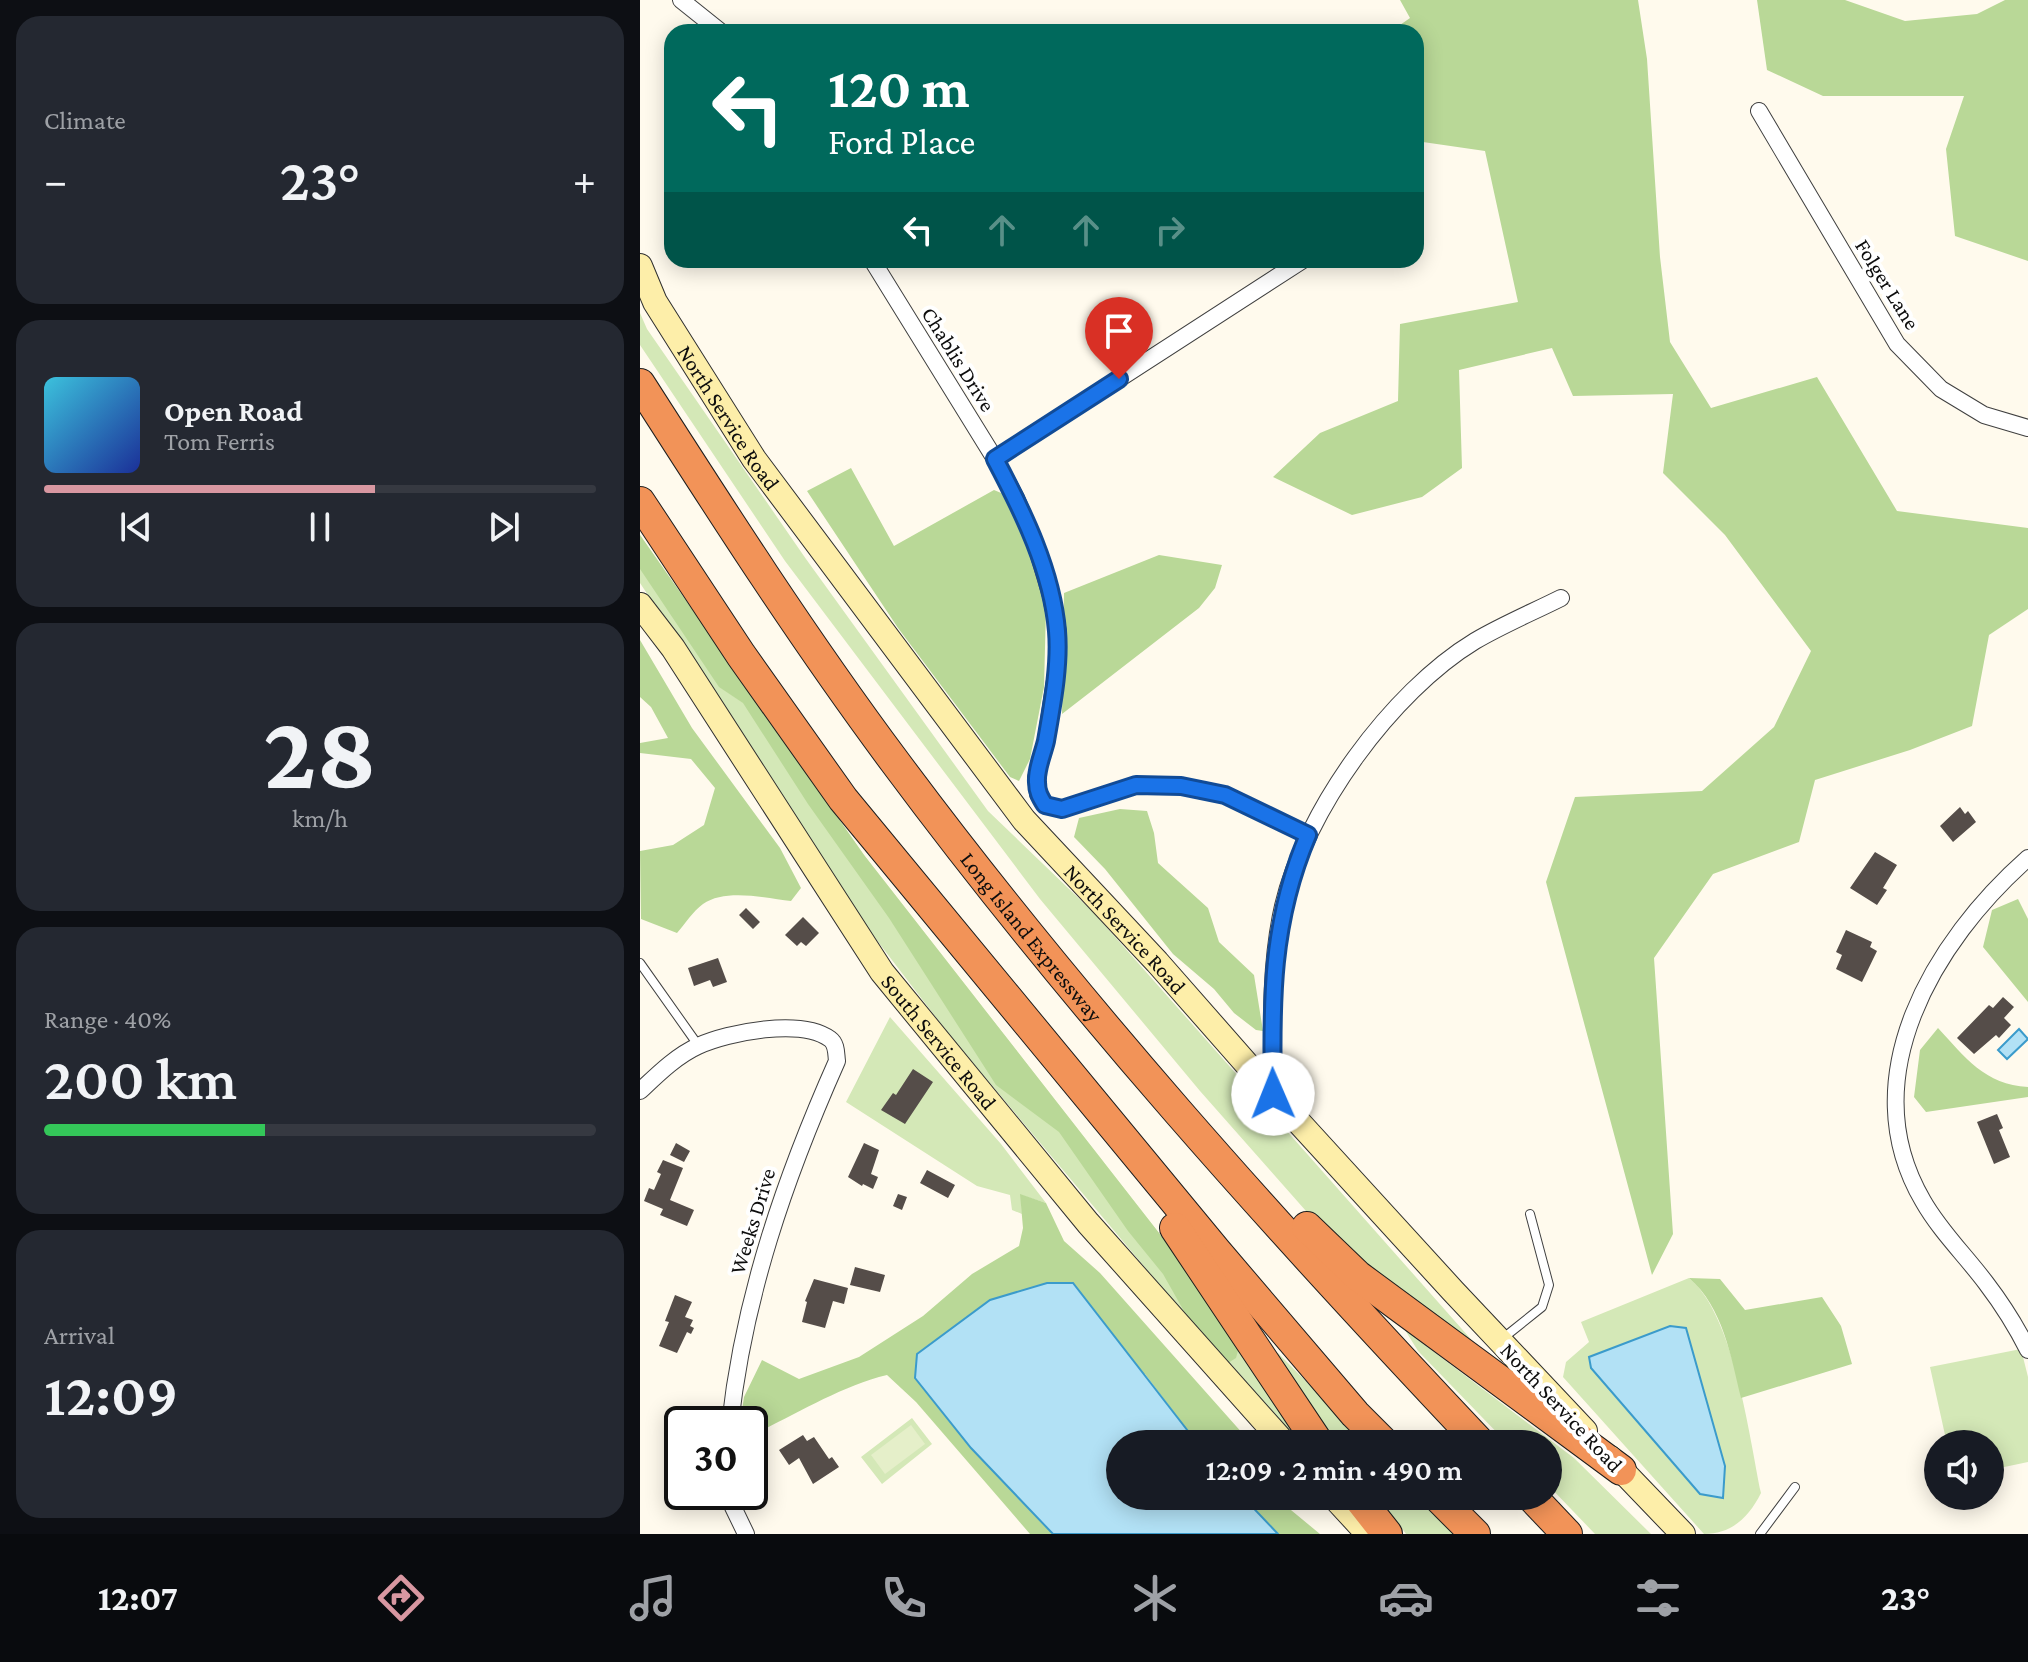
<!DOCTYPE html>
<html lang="en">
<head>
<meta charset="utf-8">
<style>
  :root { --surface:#171b24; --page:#242831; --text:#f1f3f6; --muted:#9ea1a6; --line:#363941; --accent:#d897a1 }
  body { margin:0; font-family:"Crimson Pro",serif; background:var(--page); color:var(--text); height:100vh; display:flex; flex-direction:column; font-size:30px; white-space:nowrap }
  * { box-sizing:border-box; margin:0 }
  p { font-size:26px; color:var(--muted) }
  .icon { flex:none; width:44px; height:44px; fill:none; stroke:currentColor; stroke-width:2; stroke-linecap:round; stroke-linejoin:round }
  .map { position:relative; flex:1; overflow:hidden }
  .panel { display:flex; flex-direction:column; gap:16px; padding:16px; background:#0d0f14; width:640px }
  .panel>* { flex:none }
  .banner { position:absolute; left:24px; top:24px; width:760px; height:244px; border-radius:24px; box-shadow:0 4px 20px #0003; background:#00695c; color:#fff; overflow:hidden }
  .controls { position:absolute; left:1284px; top:1430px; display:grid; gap:16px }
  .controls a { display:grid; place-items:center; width:80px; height:80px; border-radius:50%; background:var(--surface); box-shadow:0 4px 20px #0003; font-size:40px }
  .speed { position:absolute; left:24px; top:1406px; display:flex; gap:16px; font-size:40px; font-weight:700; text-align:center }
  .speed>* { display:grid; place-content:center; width:104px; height:104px; border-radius:50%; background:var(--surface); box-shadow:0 4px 20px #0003; line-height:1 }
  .speed .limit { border:4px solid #111; border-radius:12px; background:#fff; color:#111 }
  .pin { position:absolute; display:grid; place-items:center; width:68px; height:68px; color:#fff; margin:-82px -34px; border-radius:50% 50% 50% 0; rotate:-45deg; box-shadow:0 0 8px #0007 }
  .pin .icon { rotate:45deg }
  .me { position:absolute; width:88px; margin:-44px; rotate:359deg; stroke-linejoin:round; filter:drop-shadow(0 0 6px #0008) }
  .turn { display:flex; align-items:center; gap:28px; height:168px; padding:0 32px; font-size:36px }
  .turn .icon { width:104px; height:104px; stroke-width:2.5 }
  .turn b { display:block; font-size:56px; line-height:68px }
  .lanes { display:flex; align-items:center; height:76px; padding:0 32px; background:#0003; justify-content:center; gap:40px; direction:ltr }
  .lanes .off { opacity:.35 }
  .big { font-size:60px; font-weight:600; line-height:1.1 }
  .panel .tile { flex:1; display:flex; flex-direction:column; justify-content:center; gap:12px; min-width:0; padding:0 28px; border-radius:24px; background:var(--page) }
  .panel .dial { align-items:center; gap:0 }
  .dial b { font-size:104px; line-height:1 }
  .song { display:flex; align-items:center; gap:24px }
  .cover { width:96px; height:96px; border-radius:12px; background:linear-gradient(135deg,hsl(190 70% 55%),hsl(230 70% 35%)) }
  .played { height:8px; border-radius:4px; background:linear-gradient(90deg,var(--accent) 60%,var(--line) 60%) }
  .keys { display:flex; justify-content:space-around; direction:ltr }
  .heat { display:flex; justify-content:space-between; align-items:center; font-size:44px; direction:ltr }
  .charge { height:12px; border-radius:6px; background:linear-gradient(90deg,#34c759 40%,var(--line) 0) }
  .trip { position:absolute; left:466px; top:1430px; width:456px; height:80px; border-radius:40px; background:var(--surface); box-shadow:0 4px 20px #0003; font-weight:600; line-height:80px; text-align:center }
  .tab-bar { display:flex; height:128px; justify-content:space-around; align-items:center; background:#090b0e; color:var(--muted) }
  .tab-bar .icon { width:56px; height:56px }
  .tab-bar .on { color:var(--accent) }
  .tab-bar b { font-size:36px; color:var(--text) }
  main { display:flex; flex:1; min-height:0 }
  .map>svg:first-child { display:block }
  .green { fill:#d4e8b7; fill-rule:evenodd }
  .forest { fill:#b9d897 }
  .pitch { fill:#e5efc9 }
  .water { fill:#b2e1f5; stroke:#3b9bcb; stroke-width:2 }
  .building { fill:#554d49 }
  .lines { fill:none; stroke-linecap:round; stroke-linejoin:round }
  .service-casing { stroke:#404040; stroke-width:10 }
  .minor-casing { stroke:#404040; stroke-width:18 }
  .secondary-casing { stroke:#2f2f2f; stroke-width:26 }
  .motorway-casing { stroke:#1e1e1e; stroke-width:32 }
  .service { stroke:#fff; stroke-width:8 }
  .minor { stroke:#fff; stroke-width:16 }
  .secondary { stroke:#fdeea9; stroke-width:24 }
  .motorway { stroke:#f29358; stroke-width:30 }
  .route-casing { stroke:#114b97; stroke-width:20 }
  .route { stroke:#1a73e8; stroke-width:14 }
  .labels { text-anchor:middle; stroke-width:8; stroke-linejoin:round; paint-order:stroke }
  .street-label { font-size:22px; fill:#0d0d0d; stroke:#fff }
</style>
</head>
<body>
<main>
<section class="panel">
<div class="tile"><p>Climate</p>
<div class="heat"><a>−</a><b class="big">23°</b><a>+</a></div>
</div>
<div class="tile">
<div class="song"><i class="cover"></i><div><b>Open Road</b><p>Tom Ferris</p></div></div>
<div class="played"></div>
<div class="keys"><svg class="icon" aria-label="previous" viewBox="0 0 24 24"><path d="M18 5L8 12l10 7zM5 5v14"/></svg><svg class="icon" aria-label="pause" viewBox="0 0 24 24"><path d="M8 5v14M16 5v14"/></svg><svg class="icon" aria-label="next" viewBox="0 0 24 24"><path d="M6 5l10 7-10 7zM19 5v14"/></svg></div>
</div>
<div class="tile dial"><b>28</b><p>km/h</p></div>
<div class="tile"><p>Range · 40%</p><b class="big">200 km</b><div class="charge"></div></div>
<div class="tile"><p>Arrival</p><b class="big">12:09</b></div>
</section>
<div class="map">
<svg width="1388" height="1534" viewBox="0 0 1388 1534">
  <rect width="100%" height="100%" fill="#fffaed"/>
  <!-- green -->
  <path class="green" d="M0 313 7 329 166 559 348 811 453 912 867 1380 696 1245 560 1091 400 899 145 561 0 345Z
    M0 535 224 855 519 1233 666 1444H660L561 1334 311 1037 232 934 0 583Z
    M250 1017 361 1144 406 1203 381 1195 382 1214 372 1210 370 1195 337 1186 206 1102Z
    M1049 1278C1094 1315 1109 1435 1121 1493 1109 1517 1092 1534 1064 1534L923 1377 926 1362 949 1342 941 1322ZM970 1391 1083 1498 1060 1494Z
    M765 1330 934 1458 1011 1534H955L908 1485V1444H868L778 1351Z
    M1381 1349 1388 1377V1462L1350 1470V1444H1307L1290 1367Z
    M638 1353 728 1444H692L631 1358Z
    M272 1418 292 1444 242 1484 221 1457Z
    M738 1496H779L816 1534H766Z"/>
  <!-- forest -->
  <path class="forest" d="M760 0H998L1007 59 1020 257 1030 342 1071 408 1177 377 1257 511 1388 528V609L1349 635 1332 726 1270 750 1175 780 1159 842 1073 874 1014 958 1033 1234 1012 1275 906 882 935 797 1062 791 1134 727 1171 651 1085 535 1023 473 1033 394 933 396 912 348 819 370 822 468 782 497 712 515 633 477 680 433 758 401 760 324 878 302 845 151 776 141V32H750L770 18Z
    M1117 0H1205L1265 21 1337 14 1365 0H1388V261L1315 236 1306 149 1324 96H1183L1127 70Z
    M211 468 254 546 354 490 366 495 378 519 406 609 404 687 390 759 379 781 370 777 258 628 167 491Z
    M0 535 224 855 519 1233 599 1347 596 1358 588 1363 549 1320 523 1274 488 1231 419 1132 356 1085 249 918 168 804 103 703 79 687 0 569Z
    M519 555 582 565 575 588 559 608 422 714 424 593Z
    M0 640 52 728 140 848 161 888 151 901C126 898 85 888 63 904 53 911 45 924 37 933L1 919 0 851 33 845 64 825 75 788 51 759 0 753V743L28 738 11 707 0 697Z
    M480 809 507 811 514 833 518 863 568 908 579 942 614 975 623 1031 616 1030 594 1013 574 989 533 954 465 869 434 837 439 818Z
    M1378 899 1388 919V1002L1343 947 1352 910Z
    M1298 1028C1325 1057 1345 1085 1388 1087V1097L1286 1112 1274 1097 1280 1050Z
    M380 1194 406 1203 424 1241 460 1273 612 1444H558L505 1374 277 1354 276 1378 331 1448 413 1534H390L276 1402 247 1375C201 1386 157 1414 114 1434H110V1424H100L104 1397 122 1360 159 1379 219 1357 283 1316 332 1274 379 1246 383 1228Z
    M1049 1278 1080 1279 1105 1310 1182 1297 1201 1326 1212 1364 1101 1398C1091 1357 1083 1307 1049 1278Z
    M602 1496H634L680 1534H638Z"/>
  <!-- pitch -->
  <path class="pitch" d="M271 1425 285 1444 245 1474 231 1455Z"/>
  <!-- water -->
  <path class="water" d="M1379 1029 1388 1039 1367 1059 1358 1050Z
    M407 1283H433L558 1444H480V1496H602L638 1534H413L331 1448 275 1378 277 1354 350 1300Z
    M1030 1326 1046 1328 1085 1466 1083 1498 1060 1494 951 1368 949 1357Z"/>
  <!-- building -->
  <path class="building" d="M1320 807 1325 814 1328 811 1336 822 1313 842 1300 826Z
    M1235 852 1257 865 1243 888 1247 890 1237 905 1210 888Z
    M106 908 120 922 113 929 99 915Z
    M163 917 179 933 166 946 161 942 157 946 145 935Z
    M1206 930 1232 942 1230 947 1237 951 1222 982 1196 969 1202 955 1196 952Z
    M78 958 87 982 73 987 70 980 54 986 48 968Z
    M1363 997 1374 1007 1364 1018 1371 1025 1359 1038 1356 1035 1334 1054 1317 1038 1349 1005 1353 1008Z
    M273 1069 293 1082 265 1124 241 1110 253 1093 256 1095Z
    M1357 1114 1363 1128 1359 1130 1370 1157 1354 1164 1337 1122Z
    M36 1143 50 1151 44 1162 30 1155Z
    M224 1143 239 1150 231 1174 238 1177 233 1189 223 1184 222 1186 208 1177Z
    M23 1160 43 1168 30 1200 54 1210 47 1226 20 1215 23 1209 4 1201 9 1188 14 1190 21 1174 17 1172Z
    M287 1170 315 1185 308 1198 280 1183Z
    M258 1194 267 1197 262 1210 253 1206Z
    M215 1267 245 1275 240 1292 210 1285Z
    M174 1279 208 1288 204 1304 193 1301 185 1328 162 1322 167 1302 165 1301Z
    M35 1295 52 1302 45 1317 53 1320 50 1326 54 1328 51 1334 47 1332 37 1353 19 1346 29 1322 25 1321Z
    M163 1435 167 1441 174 1437 189 1459 192 1457 199 1467 173 1484 159 1458 149 1465 139 1450Z"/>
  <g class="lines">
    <defs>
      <path id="service" d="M0 963 58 1045
        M862 1339 902 1307 909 1285 890 1214
        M1120 1534 1155 1487"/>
      <path id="minor" d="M41 0 81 32
        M1119 111 1257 344 1301 389 1344 415 1388 428
        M232 260 355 459 376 498 396 546 411 596 418 632 417 667 406 740 396 778 398 794 405 805 422 809 496 785 541 786 585 795 668 835
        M355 459 663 260
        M1388 858C1294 941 1211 1078 1283 1201 1300 1231 1325 1255 1346 1283 1362 1304 1376 1326 1388 1350
        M0 1091C17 1075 36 1056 58 1046 89 1032 161 1018 190 1039 197 1044 196 1054 197 1061 145 1178 104 1296 90 1424
        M633 1094C632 1031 629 968 643 906 665 811 751 692 835 641 862 625 893 612 921 598
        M91 1492 93 1507 106 1534"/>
      <g id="secondary">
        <path id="s1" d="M0 266 15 302 114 459 384 820 517 962 633 1094 813 1291 945 1431"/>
        <path id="s2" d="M0 605 33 648 242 972 448 1223 645 1444"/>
        <path d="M970 1458 1043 1534"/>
        <path d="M693 1496 728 1534"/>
      </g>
      <g id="motorway">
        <path id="s3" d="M0 384C82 512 164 640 255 762 434 1003 635 1226 841 1444"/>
        <path d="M0 502 101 655 203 799 576 1251 715 1414 745 1444"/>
        <path d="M667 1227 718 1276 981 1470"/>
        <path d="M535 1228 679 1444"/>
        <path d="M717 1496 747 1534"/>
        <path d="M797 1496 835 1534"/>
        <path d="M891 1496 927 1534"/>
      </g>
    </defs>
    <!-- service casing -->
    <use href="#service" class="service-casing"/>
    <!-- minor casing -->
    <use href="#minor" class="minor-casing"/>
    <!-- secondary casing -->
    <use href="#secondary" class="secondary-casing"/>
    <!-- motorway casing -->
    <use href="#motorway" class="motorway-casing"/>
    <!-- service -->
    <use href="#service" class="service"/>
    <!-- minor -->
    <use href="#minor" class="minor"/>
    <!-- secondary -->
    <use href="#secondary" class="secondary"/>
    <!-- motorway -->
    <use href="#motorway" class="motorway"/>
  </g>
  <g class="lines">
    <defs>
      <path id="route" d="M479 379 355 459C383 512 412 571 417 631 420 666 412 706 406 741 403 754 396 769 397 782 397 792 400 797 405 805L422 809 496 785 541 786 585 795 668 835C631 921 631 1002 633 1094"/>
    </defs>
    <!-- route casing -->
    <use href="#route" class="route-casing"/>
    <!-- route -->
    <use href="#route" class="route"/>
  </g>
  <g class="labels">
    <!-- street labels -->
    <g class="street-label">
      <text transform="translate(1248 284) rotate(58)" y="8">Folger Lane</text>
      <text transform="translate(319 359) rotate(58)" y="8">Chablis Drive</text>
      <text dy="8" stroke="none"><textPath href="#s1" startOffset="176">North Service Road</textPath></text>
      <text dy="8" stroke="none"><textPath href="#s1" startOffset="824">North Service Road</textPath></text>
      <text dy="8" stroke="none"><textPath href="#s3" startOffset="678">Long Island Expressway</textPath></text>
      <text dy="8" stroke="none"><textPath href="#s2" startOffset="530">South Service Road</textPath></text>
      <text transform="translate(112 1221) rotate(-73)" y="8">Weeks Drive</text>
      <text transform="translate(922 1407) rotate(47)" y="8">North Service Road</text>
    </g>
  </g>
</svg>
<div class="controls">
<a><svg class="icon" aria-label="sound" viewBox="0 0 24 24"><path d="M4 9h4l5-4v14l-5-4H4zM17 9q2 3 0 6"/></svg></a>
</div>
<div class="speed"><div class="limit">30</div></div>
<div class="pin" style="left:479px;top:379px;background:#d93025"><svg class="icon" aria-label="arrive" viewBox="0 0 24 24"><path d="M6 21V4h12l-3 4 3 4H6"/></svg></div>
<svg class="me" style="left:633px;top:1094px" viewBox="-20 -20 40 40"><circle r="19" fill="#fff"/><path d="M0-13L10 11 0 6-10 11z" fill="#1a73e8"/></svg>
<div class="trip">12:09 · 2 min · 490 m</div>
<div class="banner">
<div class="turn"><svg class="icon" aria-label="left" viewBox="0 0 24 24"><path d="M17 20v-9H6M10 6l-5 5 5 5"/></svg><div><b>120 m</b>Ford Place</div></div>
<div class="lanes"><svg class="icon" aria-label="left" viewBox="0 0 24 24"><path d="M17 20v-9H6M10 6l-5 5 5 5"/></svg><svg class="icon off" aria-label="ahead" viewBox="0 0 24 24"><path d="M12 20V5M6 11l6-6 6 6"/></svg><svg class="icon off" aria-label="ahead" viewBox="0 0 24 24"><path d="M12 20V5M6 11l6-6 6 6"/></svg><svg class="icon off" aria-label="right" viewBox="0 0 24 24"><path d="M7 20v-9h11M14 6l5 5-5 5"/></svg></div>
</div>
</div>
</main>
<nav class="tab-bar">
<b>12:07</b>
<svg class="icon on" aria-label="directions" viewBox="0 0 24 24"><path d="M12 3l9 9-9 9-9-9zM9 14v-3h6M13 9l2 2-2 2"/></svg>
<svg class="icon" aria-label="music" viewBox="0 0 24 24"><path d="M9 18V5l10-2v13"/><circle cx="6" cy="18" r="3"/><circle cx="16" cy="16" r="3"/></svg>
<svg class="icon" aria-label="phone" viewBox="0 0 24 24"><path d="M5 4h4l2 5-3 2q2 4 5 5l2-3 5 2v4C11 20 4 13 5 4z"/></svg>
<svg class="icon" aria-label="climate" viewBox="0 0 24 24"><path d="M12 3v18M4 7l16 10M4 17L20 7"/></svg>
<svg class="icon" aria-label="car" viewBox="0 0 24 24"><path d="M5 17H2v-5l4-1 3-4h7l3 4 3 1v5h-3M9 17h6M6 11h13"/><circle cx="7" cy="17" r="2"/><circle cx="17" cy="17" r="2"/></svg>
<svg class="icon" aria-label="filters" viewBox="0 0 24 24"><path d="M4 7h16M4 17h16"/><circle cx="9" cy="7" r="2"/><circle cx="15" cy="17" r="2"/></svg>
<b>23°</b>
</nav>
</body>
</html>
